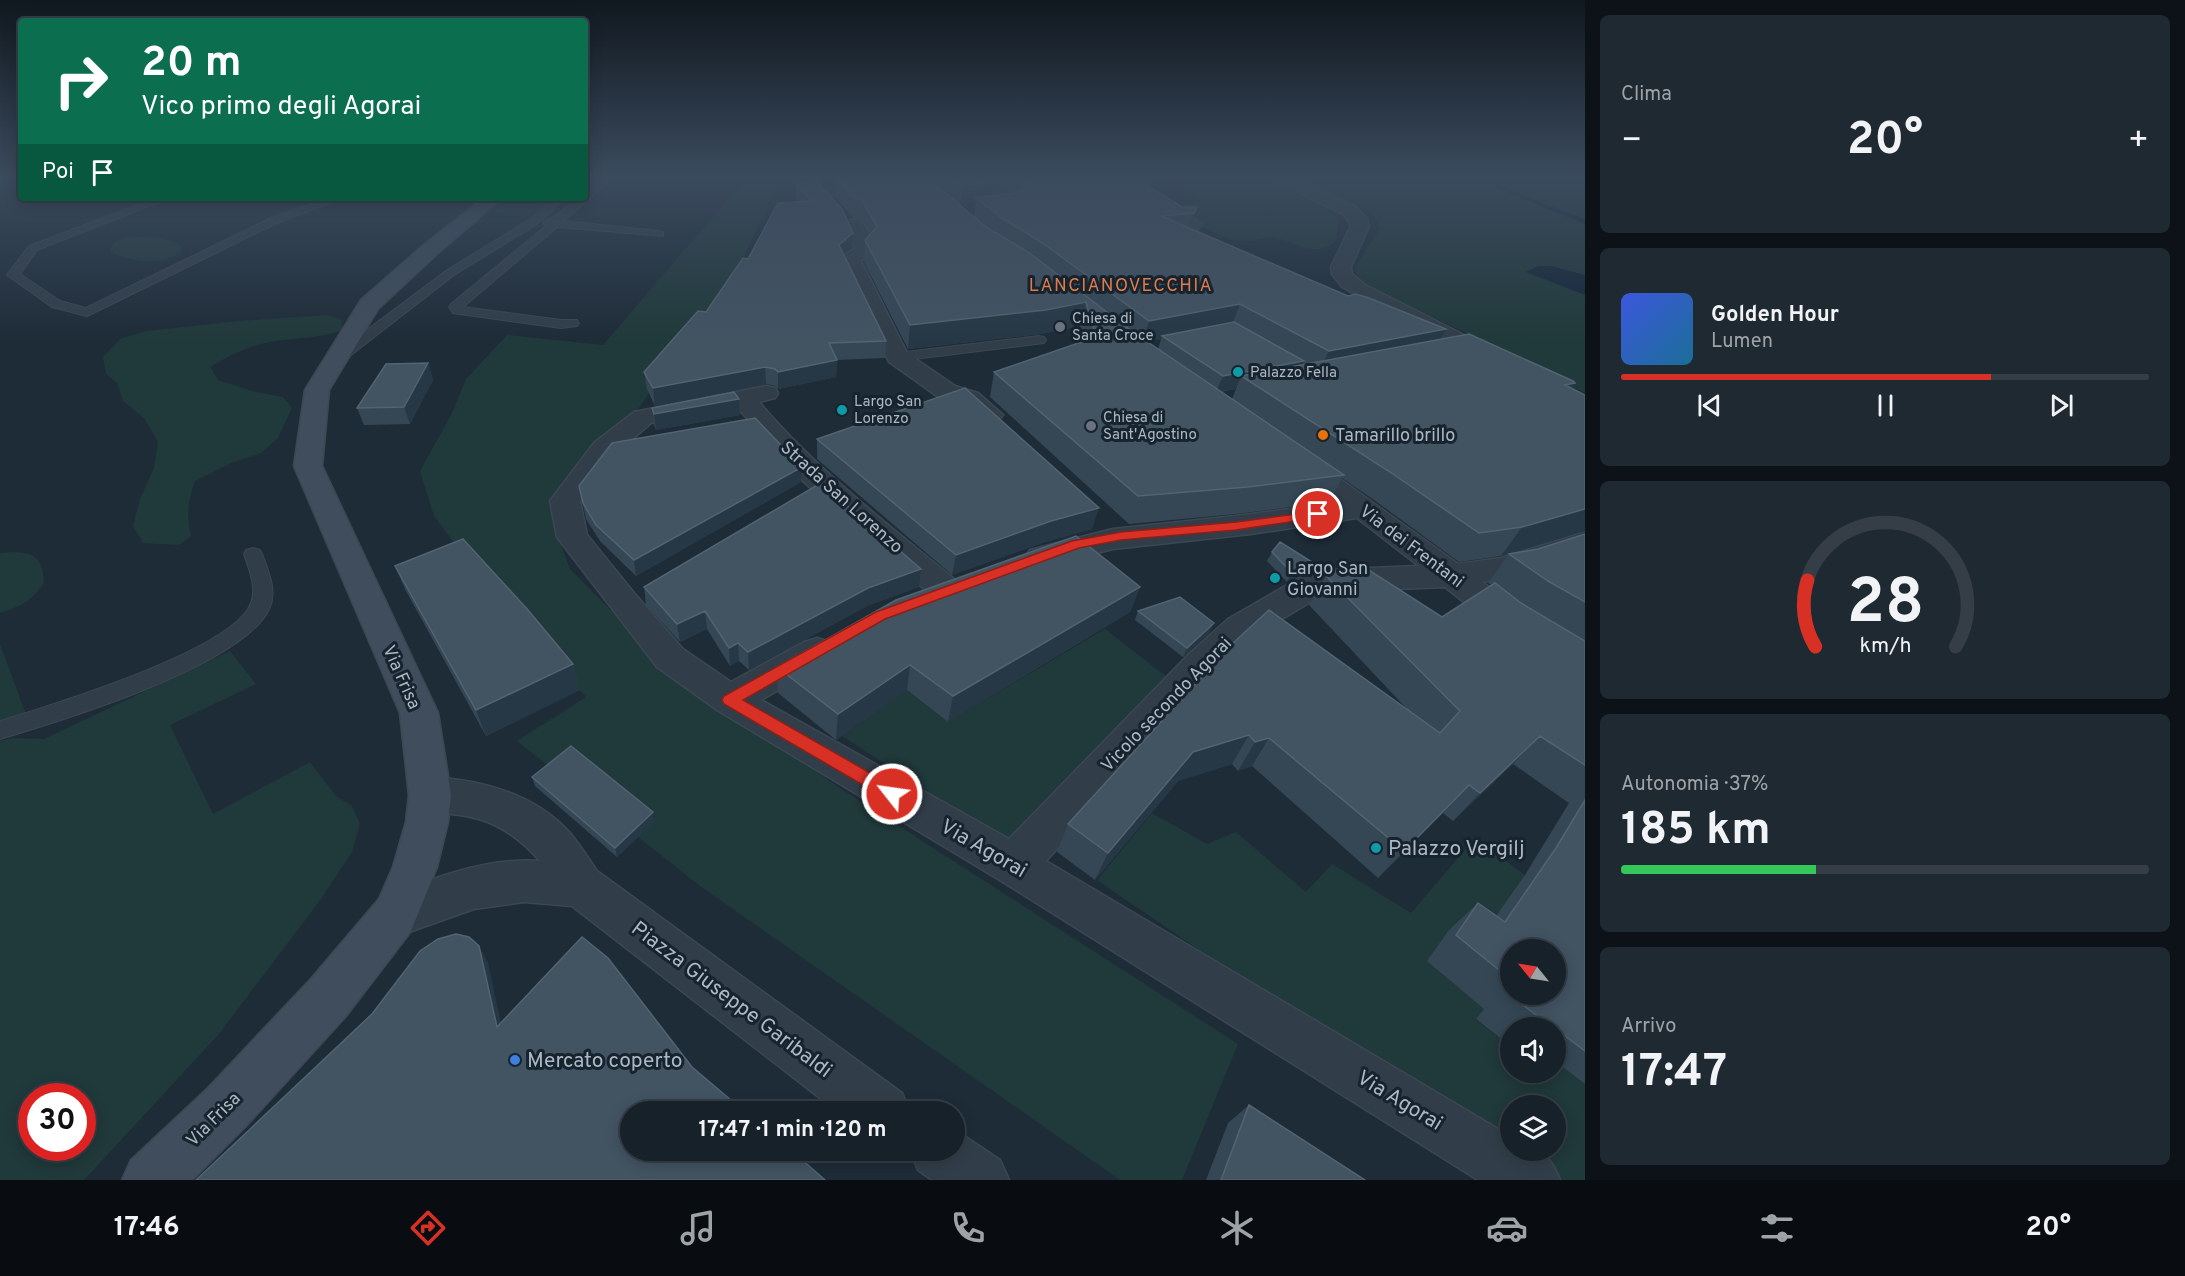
<!DOCTYPE html>
<html lang="it">
<head>
<meta charset="utf-8">
<style>
  :root { --surface:#16212a; --page:#1f2932; --text:#f1f3f6; --muted:#9ea3a8; --line:#353e47; --accent:#d93025 }
  body { margin:0; font-family:Overpass,sans-serif; background:var(--page); color:var(--text); height:100vh; display:flex; flex-direction:column; font-size:22px; white-space:nowrap }
  * { box-sizing:border-box; margin:0 }
  p { font-size:20px; color:var(--muted) }
  .icon { flex:none; width:33px; height:33px; fill:none; stroke:currentColor; stroke-width:2; stroke-linecap:round; stroke-linejoin:round }
  .map { position:relative; flex:1; overflow:hidden }
  .drawer { display:flex; flex-direction:column; gap:15px; padding:15px; background:#0c1217; width:600px }
  .drawer>* { flex:none }
  .guide { position:absolute; left:18px; top:18px; width:570px; height:183px; border-radius:6px; box-shadow:0 3px 15px #0003,0 0 0 2px var(--line); background:#0b6e4f; color:#fff; overflow:hidden }
  .needle { width:39px; rotate:300deg }
  .controls { position:absolute; left:1500px; top:939px; display:grid; gap:12px }
  .controls a { display:grid; place-items:center; width:66px; height:66px; border-radius:50%; background:var(--surface); box-shadow:0 3px 15px #0003,0 0 0 2px var(--line); font-size:30px }
  .speed { position:absolute; left:18px; top:1083px; display:flex; gap:12px; font-size:30px; font-weight:700; text-align:center }
  .speed>* { display:grid; place-content:center; width:78px; height:78px; border-radius:50%; background:var(--surface); box-shadow:0 3px 15px #0003,0 0 0 2px var(--line); line-height:1 }
  .speed .limit { border:9px solid #d22; background:#fff; color:#111 }
  .pin { position:absolute; display:grid; place-items:center; width:51px; height:51px; color:#fff; margin:-26px; border:3px solid #fff; border-radius:50%; box-shadow:0 2px 6px #0007 }
  .me { position:absolute; width:66px; margin:-33px; rotate:300deg; stroke-linejoin:round; filter:drop-shadow(0 0 4px #0008) }
  .turn { display:flex; align-items:center; gap:21px; height:126px; padding:0 24px; font-size:27px }
  .turn .icon { width:78px; height:78px; stroke-width:2.5 }
  .turn b { display:block; font-size:42px; line-height:51px }
  .then { display:flex; align-items:center; height:57px; padding:0 24px; background:#0003; gap:12px; font-size:22px }
  .big { font-size:45px; font-weight:700; line-height:1.1 }
  .drawer .card { flex:1; display:flex; flex-direction:column; justify-content:center; gap:9px; min-width:0; padding:0 21px; border-radius:9px; background:var(--page) }
  .drawer .dial { align-items:center; gap:0 }
  .dial svg { height:156px; overflow:visible; fill:none; stroke:var(--line); stroke-width:7; stroke-linecap:round; text-anchor:middle }
  .dial text { fill:var(--text); stroke:none }
  .song { display:flex; align-items:center; gap:18px }
  .cover { width:72px; height:72px; border-radius:9px; background:linear-gradient(135deg,hsl(230 70% 55%),hsl(200 70% 35%)) }
  .played { height:6px; border-radius:3px; background:linear-gradient(90deg,var(--accent) 70%,var(--line) 70%) }
  .keys { display:flex; justify-content:space-around; direction:ltr }
  .heat { display:flex; justify-content:space-between; align-items:center; font-size:33px; direction:ltr }
  .charge { height:9px; border-radius:4px; background:linear-gradient(90deg,#34c759 37%,var(--line) 0) }
  .trip { position:absolute; left:620px; top:1101px; width:345px; height:60px; border-radius:30px; background:var(--surface); box-shadow:0 3px 15px #0003,0 0 0 2px var(--line); font-weight:700; line-height:60px; text-align:center }
  .menu { display:flex; height:96px; justify-content:space-around; align-items:center; background:#090d11; color:var(--muted) }
  .menu .icon { width:42px; height:42px }
  .menu .selected { color:var(--accent) }
  .menu b { font-size:27px; color:var(--text) }
  main { display:flex; flex:1; min-height:0 }
  .map>svg:first-child { display:block }
  .green { fill:#20393a; fill-rule:evenodd }
  .water { fill:#112436 }
  .lines { fill:none; stroke-linecap:round; stroke-linejoin:round }
  .stream { fill:#112436; fill-rule:evenodd }
  .street-tunnel { stroke:#33414d; stroke-width:18; stroke-dasharray:18 9; stroke-linecap:butt }
  .lane-casing { stroke:#3b4752; stroke-width:2 }
  .street-casing { stroke:#3b4752; stroke-width:3 }
  .secondary-casing { stroke:#3b4752; stroke-width:3 }
  .lane { fill:#313e49; fill-rule:evenodd }
  .street { fill:#313e49; fill-rule:evenodd }
  .secondary { fill:#3f4d5c; fill-rule:evenodd }
  .wall { fill:#354755; fill-rule:evenodd }
  .shaded-wall { fill:#263745 }
  .building { fill:#425362; stroke:#526371; stroke-width:1.5 }
  .route { fill:#d93025; stroke:#8d1f18; stroke-width:1.5 }
  .worship-dot { fill:#6b7280; stroke:#17232d; stroke-width:2 }
  .culture-dot { fill:#0f9aa8; stroke:#17232d; stroke-width:2 }
  .food-dot { fill:#e8710a; stroke:#17232d; stroke-width:2 }
  .shop-dot { fill:#3f7fe0; stroke:#17232d; stroke-width:2 }
  .labels { text-anchor:middle; stroke-width:6; stroke-linejoin:round; paint-order:stroke }
  .far-poi-label { font-size:15px; fill:#abb8c6; stroke:#17232d; text-anchor:start }
  .far-quarter-label { font-size:18px; letter-spacing:1.5px; fill:#dd7d50; stroke:#17232d }
  .poi-label { font-size:18px; fill:#abb8c6; stroke:#17232d; text-anchor:start }
  .street-label { font-size:18px; fill:#abb8c6; stroke:#17232d }
  .near-street-label { font-size:21px; fill:#abb8c6; stroke:#17232d }
  .near-poi-label { font-size:21px; fill:#abb8c6; stroke:#17232d; text-anchor:start }
</style>
</head>
<body>
<main>
<div class="map">
<svg width="1585" height="1180" viewBox="0 0 1585 1180">
  <rect width="100%" height="100%" fill="#1e2c38"/>
  <!-- green -->
  <path class="green" d="M748 176H786L780 181 736 273 635 413 569 477 554 526 570 569 657 657 834 784 1238 1044 1182 1180H1120L700 886 517 741 586 697 468 561 434 516 420 471 452 413 466 379 507 335 603 345Z
    M1123 176H1267L1327 207 1339 218 1336 241C1315 259 1298 242 1275 238 1265 236 1254 242 1243 241 1219 240 1195 221 1176 208L1203 201 1167 182 1139 185Z
    M1297 176H1585V393L1561 382 1539 366 1394 300 1362 281 1353 270 1380 229 1375 216Z
    M505 198H556C535 215 522 219 496 212L494 207Z
    M135 237C149 238 173 236 183 249 170 267 126 262 110 251 112 239 124 238 135 237Z
    M327 315 343 320 341 331C319 338 297 338 275 341 251 345 230 355 210 367L218 380 252 391 283 397 292 408 278 438 261 453 229 464 195 481C188 501 186 515 191 536L179 545 143 543 133 526 140 499 154 468 158 442 144 418 123 401 117 383 106 374 103 357 121 338 147 331 238 321Z
    M0 553C28 551 43 552 44 583 30 602 22 606 0 613Z
    M1105 629 1167 677 1009 845 842 736 907 690 948 722Z
    M0 644 27 717 0 724Z
    M230 651 256 684 170 725 213 814 310 762 336 796 352 806 360 824 352 852 321 899 219 1034 84 1180H0V741L13 738 44 739ZM32 1096H82V1148H32Z
    M1152 813 1207 844 1236 832 1306 892 1332 864 1411 913 1475 838 1525 875 1484 1009 1476 1020 1510 1046V1072H1556V1062L1585 1084V1180H1561L1541 1171 1374 1070 1097 880ZM1510 1106H1556V1150H1510Z"/>
  <!-- water -->
  <path class="water" d="M1538 266H1551L1585 275V295L1526 272Z"/>
  <g class="lines">
    <!-- stream -->
    <path class="stream" d="M1481 176H1488L1503 187 1585 219V224L1499 189Z"/>
    <!-- street-tunnel -->
    <path class="street-tunnel" d="M1184 220 1199 231"/>
    <defs>
      <path id="lane" d="M585 176H591L585 180Z
        M605 176H616L563 221 659 231 663 232V236L557 227 463 307 561 320H577L579 323 577 326 561 328 453 313 449 307 451 304 546 226 543 223 544 221C560 218 569 198 585 198V193Z
        M862 188 867 191 865 193 823 197 818 194 823 191Z
        M156 198H170L37 250 20 274 60 301 86 308 271 218 328 198H343L279 222 87 316 52 307 7 275 29 246Z
        M555 198H566L537 224 454 275 342 362H332L330 359 332 356 446 271 529 220Z
        M1039 336 1044 337 1046 340 1044 343 897 361 890 357 897 353Z
        M253 548 260 550 262 554C268 570 277 590 270 607 246 665 60 721 0 739V721C49 706 234 650 251 603 257 588 249 569 244 554L246 550Z"/>
      <path id="street" d="M959 176H978L1022 204 1019 208H1007Z
        M1271 176H1291L1356 207 1367 219 1369 226 1351 267 1352 274 1365 285 1480 343 1497 361 1493 366C1479 370 1474 363 1464 353L1342 287 1332 274 1331 267 1351 226 1344 215 1273 179Z
        M852 220 858 221 874 250 861 261 907 353 955 386 978 393 1003 415 999 420 990 423 981 420 960 403 937 396 889 362 840 259 855 248 843 225 846 221Z
        M766 386 775 388 778 393 775 398 759 402C817 470 888 525 958 582L962 590 958 598 946 601 934 598 804 482 736 406 651 423 614 455 580 501 587 535 634 593 683 649 731 682 804 642 817 638 830 642 835 651 830 660 761 700 1009 839 1190 653 1228 619 1308 573 1320 570 1419 566 1357 518 1251 534 1113 549 1041 567 1030 564 1025 557 1030 550 1113 529 1235 516 1336 503 1291 470 1287 464 1291 458 1301 456 1311 458 1458 564 1501 558 1585 532V553L1515 576 1482 582 1523 612 1585 649V679L1572 676 1499 630 1445 587 1327 592 1252 637 1216 671 1046 861 1510 1136V1150C1542 1150 1547 1150 1560 1180H1478L998 879 717 710 657 667 557 537 550 501 594 443 634 412Z
        M430 777C481 780 534 793 570 833 580 845 588 858 597 871L902 1093 910 1112H838L572 906 524 902 474 909 395 937 379 931 372 915 379 899C428 880 485 857 540 861 520 838 496 821 466 816 448 813 432 813 415 808L409 795 415 782Z
        M954 1129 1000 1160 1009 1180H932L918 1170 910 1150H954Z"/>
      <path id="secondary" d="M484 198H502L439 252 378 309 329 390 322 466 438 713 451 795 448 822 437 867 411 931 346 1016 246 1126 192 1180H122L131 1160 208 1088 310 980 379 899 393 867 406 822 409 795 400 713 294 466 305 390 361 300 425 244Z"/>
    </defs>
    <!-- lane casing -->
    <use href="#lane" class="lane-casing"/>
    <!-- street casing -->
    <use href="#street" class="street-casing"/>
    <!-- secondary casing -->
    <use href="#secondary" class="secondary-casing"/>
    <!-- lane -->
    <use href="#lane" class="lane"/>
    <!-- street -->
    <use href="#street" class="street"/>
    <!-- secondary -->
    <use href="#secondary" class="secondary"/>
  </g>
  <!-- wall -->
  <path class="wall" d="M807 176H1133L1182 207H1197L1190 228 1348 296 1446 329 1440 339 1575 383 1571 388 1585 395V531L1501 556 1459 562 1374 500 1342 478 1330 502 1236 514 1129 524 990 397 994 372 1084 341 1080 326 1041 334 908 349 864 262 865 240 869 236 860 220 854 219 836 198V189L824 190 852 247 843 255 886 341 885 358 837 360 836 377 778 389 775 386 766 384 655 406 647 389 644 372 706 312 748 259 800 202 796 198V184L813 183ZM993 182 1012 194 990 196ZM953 199 960 204 976 202 974 217 990 230 986 227ZM1161 339 1158 349 1146 341ZM1236 389 1232 399 1221 392Z
    M428 363 433 380 410 424 364 425 357 408Z
    M739 399 740 415 656 430 654 425 652 408Z
    M817 439 1092 529 1045 542 952 575 817 459Z
    M802 467 801 482 636 576 600 541 586 519 579 486Z
    M1585 534V1084L1560 1065 1556 1068V1028H1510V1046L1476 1019 1484 1009 1427 961 1449 930 1478 903 1496 916 1525 875 1569 803 1513 764 1453 821 1443 813 1378 878 1252 766 1238 771 1232 764 1178 781 1095 880 1057 852 1068 824 1232 644 1408 710 1309 605 1326 576 1442 617 1491 585 1488 583 1509 554 1538 549ZM1510 950 1556 994H1510Z
    M1272 552 1312 562 1307 571 1287 582 1267 561Z
    M395 566 573 664 580 690 486 736 406 591Z
    M644 587H919L867 606 749 670 739 661 730 666 707 629 680 642 646 605Z
    M1140 587 1130 612 948 722 907 690 836 740 778 693 777 667Z
    M1138 611 1210 632 1183 657 1135 620Z
    M532 777 655 821 617 857 535 786Z
    M1249 1105 1365 1180H1206L1228 1123Z"/>
  <!-- shaded-wall -->
  <path class="shaded-wall" d="M821 176H888L836 178V189L820 190Z
    M993 182 990 200 976 198V202L960 204 963 186Z
    M1197 207 1191 226 1188 232 1194 213Z
    M853 233 852 247 838 260 839 245Z
    M1086 302 1080 326 1041 334 908 349 910 325Z
    M1240 304 1232 325 1162 336 1161 339 1143 342 1149 321Z
    M1446 329 1434 350 1318 373 1329 351Z
    M837 360 836 377 778 389V372Z
    M1304 361 1297 377 1241 376 1236 389 1216 392 1223 376Z
    M428 363 433 380 410 424 404 407Z
    M765 367 766 384 655 406 653 388Z
    M1575 383 1557 409 1565 385Z
    M739 399 740 415 656 430 654 414Z
    M802 467 801 482 636 576 634 560Z
    M1099 508 1092 529 1045 542 952 575 956 555 1051 521Z
    M1585 509V531L1501 556 1522 527Z
    M1312 562 1307 571 1287 582 1292 573Z
    M921 569 919 587 867 606 749 670 748 652 868 588Z
    M1140 587 1130 612 948 722 953 696Z
    M705 611 707 629 680 642 677 624Z
    M1214 623 1210 632 1183 657 1187 648Z
    M738 643 739 661 730 666 729 648Z
    M573 664 580 690 486 736 476 710Z
    M910 665 907 690 836 740 838 714Z
    M1249 735 1232 764 1178 781 1095 880 1108 853 1193 752Z
    M1540 736 1513 764 1453 821 1480 793Z
    M1269 738 1252 766 1238 771 1255 742Z
    M1469 785 1443 813 1378 878 1404 851Z
    M653 812 655 821 617 857 615 848Z
    M479 946 488 962 505 1042 497 1027Z"/>
  <!-- building -->
  <path class="building" d="M874 176H917L946 193 986 227 1028 252 1133 332 1344 475 1248 487 1138 496 994 372 1096 337 1086 302 1046 310 910 325 865 240 877 227 861 199 855 198 836 178Z
    M945 176H984L993 182 963 186Z
    M1015 176H1133L1182 207H1197L1194 213 1161 216 1348 296 1356 294 1369 298 1446 329 1329 351 1240 304 1149 321 1044 244 1002 218 976 198 1022 192 1027 186 1023 180Z
    M817 182 842 209 853 233 839 245 886 341 829 343 837 360 778 372 775 369 765 367 653 388 644 372 698 311 706 312 743 258 748 259 778 203 812 201 796 184Z
    M1234 322 1304 361 1223 376 1162 336Z
    M1469 334 1573 381 1575 383 1565 385 1585 395V509L1522 527 1479 533 1390 472 1241 376Z
    M428 363 404 407 357 408 386 364Z
    M965 388 1099 508 1051 521 956 555 817 439Z
    M734 392 739 399 654 414 652 408Z
    M755 418 802 467 634 560 596 525 583 503 579 486 612 443Z
    M821 483 921 569 868 588 748 652 738 643 729 648 705 611 677 624 644 587Z
    M1585 534V602L1548 581 1509 554 1538 549Z
    M1076 536 1140 587 953 696 910 665 838 714 777 667 896 600Z
    M463 539 528 610 573 664 476 710 395 566Z
    M1280 542 1312 562 1292 573 1272 552Z
    M1345 565H1361L1442 617 1495 583 1521 603 1585 641V765L1540 736 1480 793 1469 785 1404 851 1269 738 1255 742 1249 735 1193 752 1108 853 1068 824 1232 644 1269 610 1440 733 1460 711 1326 576Z
    M1180 597 1214 623 1187 648 1138 611Z
    M571 746 653 812 615 848 532 777Z
    M1585 800V1051L1556 1029V1028H1553L1510 995V994H1556V950H1510V979L1456 935 1478 903 1505 922 1556 848Z
    M456 934 469 937 479 946 497 1027 582 937 608 958 692 1067 745 1112H630V1150H791L825 1180H196L372 1014 420 951 438 939Z
    M1249 1105 1365 1180H1221Z"/>
  <!-- sky -->
  <linearGradient id="sky" x2="0" y2="1"><stop stop-color="#10181f"/><stop offset="0.52" stop-color="#3b4b5e"/><stop offset="1" stop-color="#3b4b5e" stop-opacity="0"/></linearGradient>
  <rect width="1585" height="341" fill="url(#sky)"/>
  <!-- route -->
  <path class="route" d="M1318 511 1325 514 1323 517 1236 530 1121 540 1079 548 885 619 743 700 898 789 900 794 898 800 892 802 724 704 722 700 724 696 876 612 1072 541 1121 532 1236 522Z"/>
  <!-- markers -->
  <g class="worship-dot">
    <circle cx="1060" cy="327" r="6"/>
    <circle cx="1091" cy="426" r="6"/>
  </g>
  <g class="culture-dot">
    <circle cx="1238" cy="372" r="6"/>
    <circle cx="842" cy="410" r="6"/>
    <circle cx="1275" cy="578" r="6"/>
    <circle cx="1376" cy="848" r="6"/>
  </g>
  <circle class="food-dot" cx="1323" cy="435" r="6"/>
  <circle class="shop-dot" cx="515" cy="1060" r="6"/>
  <g class="labels">
    <!-- far-poi labels -->
    <g class="far-poi-label">
      <text x="1072" y="323">Chiesa di<tspan x="1072" dy="17">Santa Croce</tspan></text>
      <text x="1250" y="377">Palazzo Fella</text>
      <text x="854" y="406">Largo San<tspan x="854" dy="17">Lorenzo</tspan></text>
      <text x="1103" y="422">Chiesa di<tspan x="1103" dy="17">Sant'Agostino</tspan></text>
    </g>
    <!-- far-quarter labels -->
    <g class="far-quarter-label">
      <text x="1121" y="291">LANCIANOVECCHIA</text>
    </g>
    <!-- poi labels -->
    <g class="poi-label">
      <text x="1335" y="441">Tamarillo brillo</text>
      <text x="1287" y="574">Largo San<tspan x="1287" dy="21">Giovanni</tspan></text>
    </g>
    <!-- street labels -->
    <g class="street-label">
      <text transform="translate(842 497) rotate(42)" y="6">Strada San Lorenzo</text>
      <text transform="translate(1412 546) rotate(37)" y="6">Via dei Frentani</text>
      <text transform="translate(402 677) rotate(66)" y="6">Via Frisa</text>
      <text transform="translate(1166 704) rotate(-46)" y="6">Vicolo secondo Agorai</text>
      <text transform="translate(213 1119) rotate(-45)" y="6">Via Frisa</text>
    </g>
    <!-- near-street labels -->
    <g class="near-street-label">
      <text transform="translate(984 848) rotate(30)" y="7">Via Agorai</text>
      <text transform="translate(732 999) rotate(37)" y="7">Piazza Giuseppe Garibaldi</text>
      <text transform="translate(1400 1100) rotate(31)" y="7">Via Agorai</text>
    </g>
    <!-- near-poi labels -->
    <g class="near-poi-label">
      <text x="1388" y="855">Palazzo Vergilj</text>
      <text x="527" y="1067">Mercato coperto</text>
    </g>
  </g>
</svg>
<div class="controls">
<a><svg class="needle" viewBox="-14 -14 28 28"><path d="M0-13l5 13h-10z" fill="#e53935"/><path d="M0 13l5-13h-10z" fill="#9ea3a8"/></svg></a>
<a><svg class="icon" aria-label="sound" viewBox="0 0 24 24"><path d="M4 9h4l5-4v14l-5-4H4zM17 9q2 3 0 6"/></svg></a>
<a><svg class="icon" aria-label="layers" viewBox="0 0 24 24"><path d="M12 4l9 5-9 5-9-5zM3 14l9 5 9-5"/></svg></a>
</div>
<div class="speed"><div class="limit">30</div></div>
<div class="pin" style="left:1318px;top:514px;background:#d93025"><svg class="icon" aria-label="arrive" viewBox="0 0 24 24"><path d="M6 21V4h12l-3 4 3 4H6"/></svg></div>
<svg class="me" style="left:892px;top:794px" viewBox="-20 -20 40 40"><circle r="17" fill="#d93025" stroke="#fff" stroke-width="3"/><path d="M0-11L8 9 0 5-8 9z" fill="#fff"/></svg>
<div class="trip">17:47 · 1 min · 120 m</div>
<div class="guide">
<div class="turn"><svg class="icon" aria-label="right" viewBox="0 0 24 24"><path d="M7 20v-9h11M14 6l5 5-5 5"/></svg><div><b>20 m</b>Vico primo degli Agorai</div></div>
<div class="then">Poi<svg class="icon" aria-label="arrive" viewBox="0 0 24 24"><path d="M6 21V4h12l-3 4 3 4H6"/></svg></div>
</div>
</div>
<section class="drawer">
<div class="card"><p>Clima</p>
<div class="heat"><a>−</a><b class="big">20°</b><a>+</a></div>
</div>
<div class="card">
<div class="song"><i class="cover"></i><div><b>Golden Hour</b><p>Lumen</p></div></div>
<div class="played"></div>
<div class="keys"><svg class="icon" aria-label="previous" viewBox="0 0 24 24"><path d="M18 5L8 12l10 7zM5 5v14"/></svg><svg class="icon" aria-label="pause" viewBox="0 0 24 24"><path d="M8 5v14M16 5v14"/></svg><svg class="icon" aria-label="next" viewBox="0 0 24 24"><path d="M6 5l10 7-10 7zM19 5v14"/></svg></div>
</div>
<div class="card dial"><svg viewBox="0 0 100 80">
<path d="M14 69A42 42 0 1 1 86 69"/>
<path d="M14 69A42 42 0 0 1 10 35" stroke="#d93025"/>
<text x="50" y="56" font-size="32" font-weight="700">28</text>
<text x="50" y="72" font-size="11">km/h</text>
</svg></div>
<div class="card"><p>Autonomia · 37%</p><b class="big">185 km</b><div class="charge"></div></div>
<div class="card"><p>Arrivo</p><b class="big">17:47</b></div>
</section>
</main>
<nav class="menu">
<b>17:46</b>
<svg class="icon selected" aria-label="directions" viewBox="0 0 24 24"><path d="M12 3l9 9-9 9-9-9zM9 14v-3h6M13 9l2 2-2 2"/></svg>
<svg class="icon" aria-label="music" viewBox="0 0 24 24"><path d="M9 18V5l10-2v13"/><circle cx="6" cy="18" r="3"/><circle cx="16" cy="16" r="3"/></svg>
<svg class="icon" aria-label="phone" viewBox="0 0 24 24"><path d="M5 4h4l2 5-3 2q2 4 5 5l2-3 5 2v4C11 20 4 13 5 4z"/></svg>
<svg class="icon" aria-label="climate" viewBox="0 0 24 24"><path d="M12 3v18M4 7l16 10M4 17L20 7"/></svg>
<svg class="icon" aria-label="car" viewBox="0 0 24 24"><path d="M5 17H2v-5l4-1 3-4h7l3 4 3 1v5h-3M9 17h6M6 11h13"/><circle cx="7" cy="17" r="2"/><circle cx="17" cy="17" r="2"/></svg>
<svg class="icon" aria-label="filters" viewBox="0 0 24 24"><path d="M4 7h16M4 17h16"/><circle cx="9" cy="7" r="2"/><circle cx="15" cy="17" r="2"/></svg>
<b>20°</b>
</nav>
</body>
</html>
